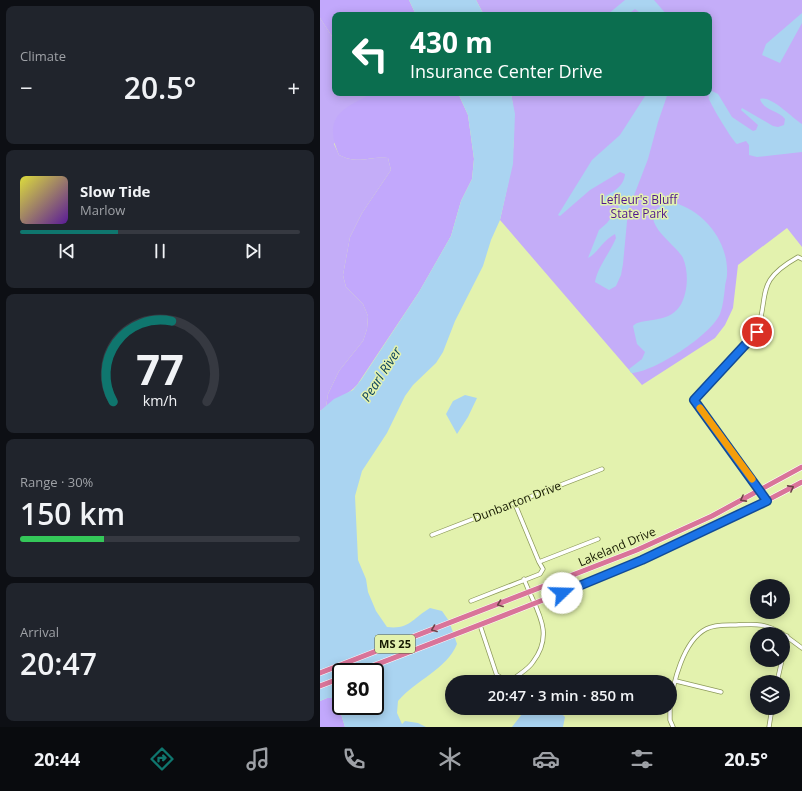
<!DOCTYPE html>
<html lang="en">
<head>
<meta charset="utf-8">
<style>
  :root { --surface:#171b24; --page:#20242c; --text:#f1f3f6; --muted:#9ea1a6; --line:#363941; --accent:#0f766e }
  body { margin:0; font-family:"Open Sans",sans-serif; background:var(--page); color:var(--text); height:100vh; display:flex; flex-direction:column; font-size:15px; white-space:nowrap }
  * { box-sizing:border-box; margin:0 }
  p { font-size:13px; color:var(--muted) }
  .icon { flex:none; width:22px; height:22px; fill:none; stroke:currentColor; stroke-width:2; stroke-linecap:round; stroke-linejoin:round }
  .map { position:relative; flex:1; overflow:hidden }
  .details { display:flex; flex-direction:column; gap:6px; padding:6px; background:#0d0f14; width:320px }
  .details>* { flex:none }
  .hud { position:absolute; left:12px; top:12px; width:380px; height:84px; border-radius:8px; box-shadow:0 2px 10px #0003; background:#0b6e4f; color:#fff; overflow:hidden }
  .tools { position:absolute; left:430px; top:579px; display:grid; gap:8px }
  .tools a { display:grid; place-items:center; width:40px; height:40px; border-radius:50%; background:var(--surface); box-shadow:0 2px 10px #0003; font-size:20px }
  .speed { position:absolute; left:12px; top:663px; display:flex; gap:8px; font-size:20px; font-weight:700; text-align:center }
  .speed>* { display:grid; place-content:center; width:52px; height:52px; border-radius:50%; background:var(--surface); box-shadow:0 2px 10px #0003; line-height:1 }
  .speed .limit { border:2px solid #111; border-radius:6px; background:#fff; color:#111 }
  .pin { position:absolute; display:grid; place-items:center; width:34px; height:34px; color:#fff; margin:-17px; border:2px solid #fff; border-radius:50%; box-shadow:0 1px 4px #0007 }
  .me { position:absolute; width:44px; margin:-22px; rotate:69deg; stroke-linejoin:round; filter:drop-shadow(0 0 3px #0008) }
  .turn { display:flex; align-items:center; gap:14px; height:84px; padding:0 12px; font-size:18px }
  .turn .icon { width:52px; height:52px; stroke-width:2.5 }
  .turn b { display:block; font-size:28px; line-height:34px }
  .big { font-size:30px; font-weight:600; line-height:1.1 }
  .details .tile { flex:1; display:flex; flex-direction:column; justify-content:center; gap:6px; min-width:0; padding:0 14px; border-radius:8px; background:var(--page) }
  .details .dial { align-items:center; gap:0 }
  .dial svg { height:104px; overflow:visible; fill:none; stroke:var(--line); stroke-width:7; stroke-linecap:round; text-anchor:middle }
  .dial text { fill:var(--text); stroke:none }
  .song { display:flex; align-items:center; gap:12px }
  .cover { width:48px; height:48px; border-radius:6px; background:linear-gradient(135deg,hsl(60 70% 55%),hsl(270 70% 35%)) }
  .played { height:4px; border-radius:2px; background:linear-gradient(90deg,var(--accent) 35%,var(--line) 35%) }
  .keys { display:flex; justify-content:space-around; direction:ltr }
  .heat { display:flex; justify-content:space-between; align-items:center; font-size:22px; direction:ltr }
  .charge { height:6px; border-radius:3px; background:linear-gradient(90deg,#34c759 30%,var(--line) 0) }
  .trip { position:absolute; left:125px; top:675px; width:232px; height:40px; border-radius:20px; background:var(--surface); box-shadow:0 2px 10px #0003; font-weight:600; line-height:40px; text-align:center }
  .dock { display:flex; height:64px; justify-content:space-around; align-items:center; background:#090b0e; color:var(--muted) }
  .dock .icon { width:28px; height:28px }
  .dock .selected { color:var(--accent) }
  .dock b { font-size:18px; color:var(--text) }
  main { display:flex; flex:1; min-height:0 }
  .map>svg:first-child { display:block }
  .green { fill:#c4adf8 }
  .forest { fill:#c2a8fc }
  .water { fill:#aad4f1; fill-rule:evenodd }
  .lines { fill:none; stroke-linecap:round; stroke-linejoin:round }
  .minor-casing { stroke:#8d9a5a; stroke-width:5 }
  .highway-casing { stroke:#fff; stroke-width:6 }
  .minor { stroke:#fff; stroke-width:3.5 }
  .highway { stroke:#d97499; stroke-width:5 }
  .oneway { stroke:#6e4246 }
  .route-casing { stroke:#114b97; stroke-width:10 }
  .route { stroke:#1a73e8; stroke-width:7 }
  .slow { stroke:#f59e0b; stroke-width:7 }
  .labels { text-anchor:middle; stroke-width:3; stroke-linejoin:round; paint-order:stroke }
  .shield { fill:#e3f2ae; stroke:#545b36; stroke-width:1 }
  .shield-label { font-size:11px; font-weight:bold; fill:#161a02 }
  .park-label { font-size:12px; fill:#4f158f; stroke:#e3f2ae }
  .street-label { font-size:12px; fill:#161a02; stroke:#e3f2ae }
  .water-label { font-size:13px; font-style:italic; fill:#073e5a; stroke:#e3f2ae }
</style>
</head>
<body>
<main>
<section class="details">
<div class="tile"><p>Climate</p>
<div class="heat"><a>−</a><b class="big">20.5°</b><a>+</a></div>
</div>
<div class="tile">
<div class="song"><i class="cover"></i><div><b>Slow Tide</b><p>Marlow</p></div></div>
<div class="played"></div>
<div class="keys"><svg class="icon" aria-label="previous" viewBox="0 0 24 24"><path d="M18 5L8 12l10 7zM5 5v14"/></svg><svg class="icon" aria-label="pause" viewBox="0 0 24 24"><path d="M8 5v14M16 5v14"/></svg><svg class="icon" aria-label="next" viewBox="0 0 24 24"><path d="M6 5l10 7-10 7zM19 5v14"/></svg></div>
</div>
<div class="tile dial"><svg viewBox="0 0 100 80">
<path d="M14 69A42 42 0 1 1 86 69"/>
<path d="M14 69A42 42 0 0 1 59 7" stroke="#0f766e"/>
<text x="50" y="56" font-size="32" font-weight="700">77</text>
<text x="50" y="72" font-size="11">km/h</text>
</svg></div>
<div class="tile"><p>Range · 30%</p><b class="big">150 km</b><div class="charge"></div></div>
<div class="tile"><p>Arrival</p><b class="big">20:47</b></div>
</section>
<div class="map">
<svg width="482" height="727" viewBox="0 0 482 727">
  <rect width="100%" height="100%" fill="#e3f2ae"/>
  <!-- green -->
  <path class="green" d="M156 0H482V247L467 228 418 265 413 308 405 325 395 338 322 385 180 220C190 175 199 140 191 93H389V15H164Z
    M0 18 15 41V93H54L48 96 14 144 19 155C39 165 47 156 68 158L71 170 42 213 30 237 23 275 26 287 43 304 48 316 47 329 43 341 19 371 8 394 6 407 0 411Z"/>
  <!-- forest -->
  <path class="forest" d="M0 0H89L96 15H15V41L0 18Z
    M54 93H138L148 115 154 159 152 179 141 201 131 236 99 292 37 385C28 395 16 398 6 407L8 394 19 371 43 341 47 329 48 316 43 304 26 287 23 275 30 237 42 213 71 170 68 158C47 156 39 165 19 155 2 116 23 108 54 93Z
    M7 698H13L18 704 25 727H0V701Z"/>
  <!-- water -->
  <path class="water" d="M89 0H156L164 15H96Z
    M305 0H334L347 15H323L315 9 307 15H287Z
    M482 13V23L460 63 442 55 446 44Z
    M390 90 398 94 412 117 433 131 436 130 438 125 421 110 422 108 453 126 458 127 464 125 465 119C458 110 444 111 440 99 451 95 472 118 482 124V152L437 157 429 155V145L426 141 417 144C412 140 392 107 389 99 388 95 389 93 390 90Z
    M138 93H191L195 114 193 164 180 220 171 240 163 266 135 321 123 352 116 363 93 385 85 396 67 433 42 471 35 496 38 560 46 579 48 592 56 611 67 627C89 630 93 618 110 608L122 611 129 621 137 644C127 669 96 680 78 701L77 713 82 724 85 721 98 723 106 727H25L18 704 13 698H7L0 701V411L14 399 33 390 41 380 99 292 131 236 141 201 152 179 154 159 148 115ZM21 672H55V706H21Z
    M327 93H348L338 122 328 159 308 211 303 264 301 275 296 286 289 290 275 282C278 266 290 253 296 238L295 234C282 241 277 254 268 258L279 230 287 223 299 207 294 202 280 206 281 198C292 193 304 187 305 174L300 172 270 190 240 216 238 215 272 160 300 135Z
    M348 201C382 208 409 240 407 275 407 279 405 283 405 287 404 296 403 306 400 314 391 335 333 373 311 373L309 369 322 359 325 352 317 344 313 326C321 317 347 325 360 306 368 293 369 272 363 258 357 246 328 228 334 213 336 208 344 204 348 201Z
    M145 395 157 398 148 417 137 434 126 414 133 401Z
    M212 708C223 708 238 708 245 717L243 727H192L202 714Z"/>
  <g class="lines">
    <defs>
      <path id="minor" d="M447 501 374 400 437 332C450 293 434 282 478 257L482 259
        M195 504 219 562
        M112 535 282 469
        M151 601 220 574 223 569 219 562 278 539
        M160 625 179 682
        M463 634 482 648
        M463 654 467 636
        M177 675 185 680 192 679
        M356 681 401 692
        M190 682C197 675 208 670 213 662 236 632 215 609 204 579
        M457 682 462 660
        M350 707C353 683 363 641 386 629 395 624 407 625 416 625 437 624 445 623 463 634
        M350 708V720L353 727
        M449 727 452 708"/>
      <path id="highway" d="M37 672C187 614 340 559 482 482
        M0 673 317 550 392 516 482 467
        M0 686 21 678"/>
    </defs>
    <!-- minor casing -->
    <use href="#minor" class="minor-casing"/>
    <!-- highway casing -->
    <use href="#highway" class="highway-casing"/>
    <!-- minor -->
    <use href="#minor" class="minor"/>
    <!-- highway -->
    <use href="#highway" class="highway"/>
  </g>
  <!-- one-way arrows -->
  <defs><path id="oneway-chevron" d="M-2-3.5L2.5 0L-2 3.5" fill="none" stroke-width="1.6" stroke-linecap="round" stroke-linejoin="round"/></defs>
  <g class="oneway">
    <use href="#oneway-chevron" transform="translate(471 488) rotate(-28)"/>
    <use href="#oneway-chevron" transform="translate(423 499) rotate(152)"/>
    <use href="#oneway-chevron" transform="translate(180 604) rotate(159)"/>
    <use href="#oneway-chevron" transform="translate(114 629) rotate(159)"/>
  </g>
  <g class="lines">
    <defs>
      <path id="route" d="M242 593 322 560 447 501 374 400 437 332"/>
    </defs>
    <!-- route casing -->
    <use href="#route" class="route-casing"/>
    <!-- route -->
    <use href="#route" class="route"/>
    <!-- slow -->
    <path class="slow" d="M380 408 432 479"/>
  </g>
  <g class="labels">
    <!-- shield labels -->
    <rect class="shield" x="55" y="635" width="40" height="18" rx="3"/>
    <g class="shield-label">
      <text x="75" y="648">MS 25</text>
    </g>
    <!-- park labels -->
    <g class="park-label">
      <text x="319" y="204">Lefleur's Bluff<tspan x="319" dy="14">State Park</tspan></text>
    </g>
    <!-- street labels -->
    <g class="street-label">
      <text transform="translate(197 502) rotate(-21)" y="4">Dunbarton Drive</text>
      <text transform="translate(297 547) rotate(-23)" y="4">Lakeland Drive</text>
    </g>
    <!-- water labels -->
    <g class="water-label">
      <text transform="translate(61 374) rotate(-57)" y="5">Pearl River</text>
    </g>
  </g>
</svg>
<div class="tools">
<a><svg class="icon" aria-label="sound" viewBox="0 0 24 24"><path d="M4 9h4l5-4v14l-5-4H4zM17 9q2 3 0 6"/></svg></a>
<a><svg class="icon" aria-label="search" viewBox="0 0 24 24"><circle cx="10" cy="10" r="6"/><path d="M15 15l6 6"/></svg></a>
<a><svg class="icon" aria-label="layers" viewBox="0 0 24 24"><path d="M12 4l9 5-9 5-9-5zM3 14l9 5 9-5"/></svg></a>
</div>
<div class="speed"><div class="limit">80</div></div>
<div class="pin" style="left:437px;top:332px;background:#d93025"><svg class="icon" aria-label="arrive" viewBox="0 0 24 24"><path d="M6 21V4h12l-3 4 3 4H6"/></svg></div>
<svg class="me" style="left:242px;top:593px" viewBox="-20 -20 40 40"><circle r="19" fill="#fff"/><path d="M0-13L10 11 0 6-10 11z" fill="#1a73e8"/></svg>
<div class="trip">20:47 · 3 min · 850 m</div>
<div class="hud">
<div class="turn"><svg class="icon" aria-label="left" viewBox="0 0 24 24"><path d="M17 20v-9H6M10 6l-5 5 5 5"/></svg><div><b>430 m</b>Insurance Center Drive</div></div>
</div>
</div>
</main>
<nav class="dock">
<b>20:44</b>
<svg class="icon selected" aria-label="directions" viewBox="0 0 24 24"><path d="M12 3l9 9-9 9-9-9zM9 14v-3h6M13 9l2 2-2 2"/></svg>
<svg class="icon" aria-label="music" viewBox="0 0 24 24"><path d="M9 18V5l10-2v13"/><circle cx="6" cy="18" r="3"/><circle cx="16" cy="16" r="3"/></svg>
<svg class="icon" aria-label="phone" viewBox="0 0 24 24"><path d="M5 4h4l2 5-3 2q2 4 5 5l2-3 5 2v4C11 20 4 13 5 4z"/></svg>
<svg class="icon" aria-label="climate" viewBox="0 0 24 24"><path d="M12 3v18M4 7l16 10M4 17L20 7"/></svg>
<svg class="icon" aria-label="car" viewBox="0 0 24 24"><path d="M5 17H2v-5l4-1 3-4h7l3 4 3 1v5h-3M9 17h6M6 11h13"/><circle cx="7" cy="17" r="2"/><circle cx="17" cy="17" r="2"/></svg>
<svg class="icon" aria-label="filters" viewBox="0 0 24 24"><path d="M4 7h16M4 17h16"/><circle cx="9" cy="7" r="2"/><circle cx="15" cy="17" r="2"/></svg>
<b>20.5°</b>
</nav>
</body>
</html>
